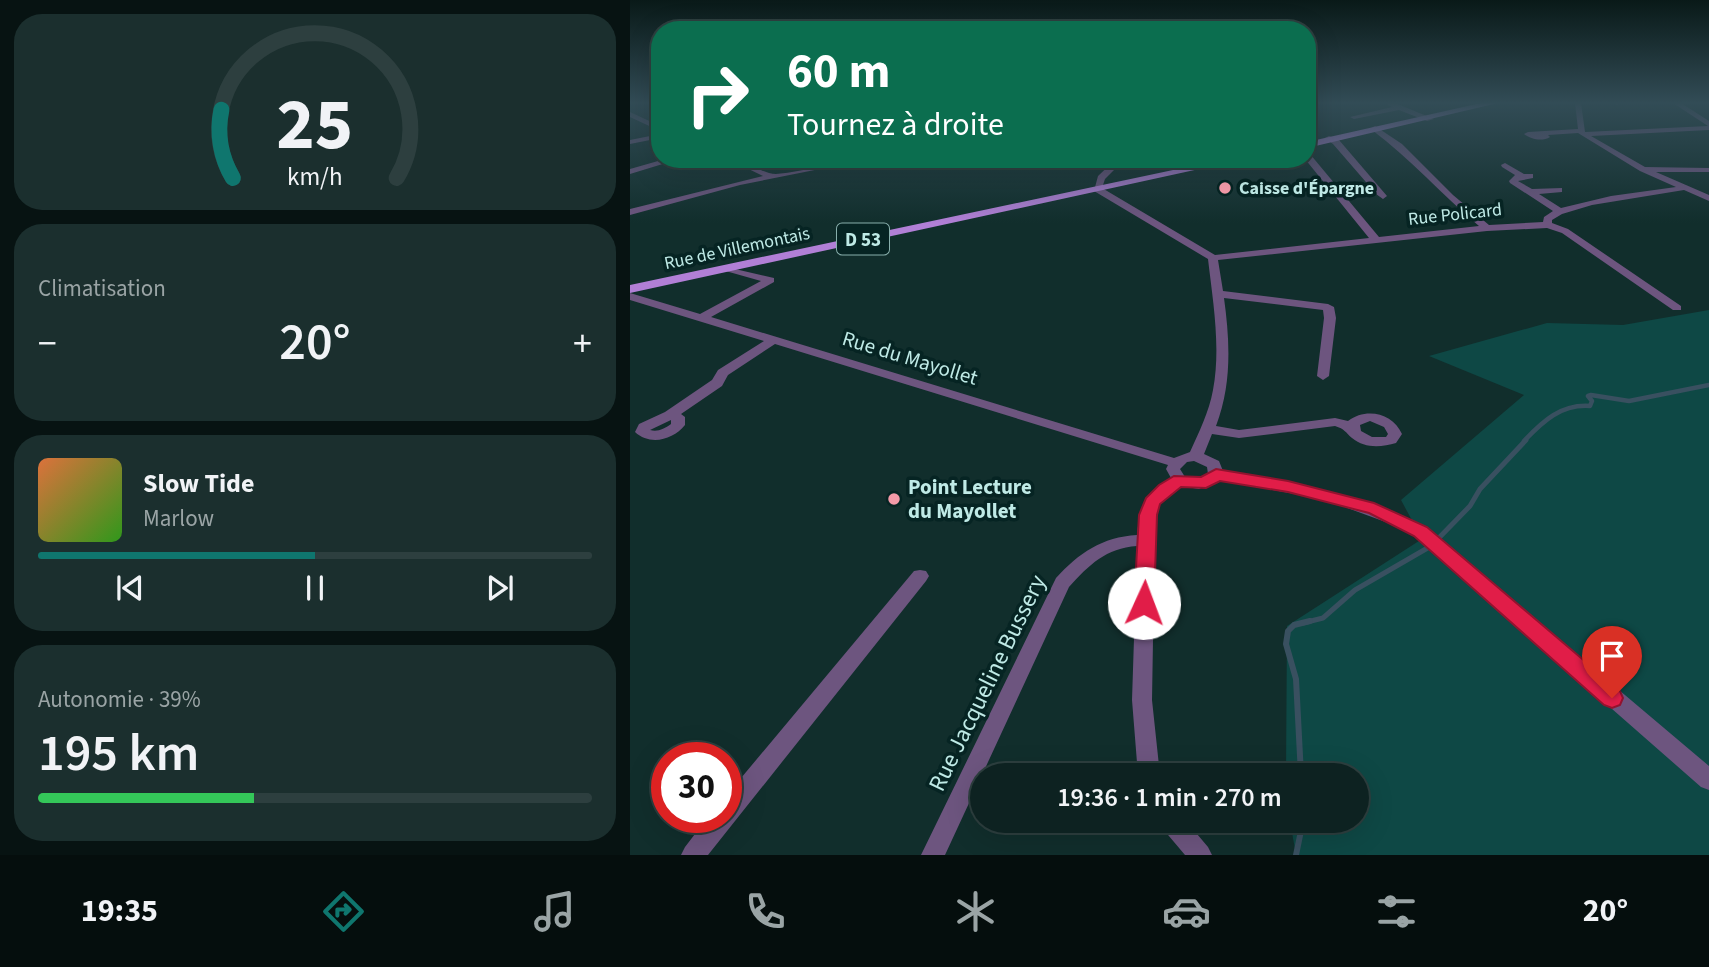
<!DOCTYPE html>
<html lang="fr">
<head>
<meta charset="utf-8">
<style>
  :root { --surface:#0d2221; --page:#1b2f2e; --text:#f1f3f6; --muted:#9aa4a5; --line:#2d3f3f; --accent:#0f766e }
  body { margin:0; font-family:"Source Sans 3",sans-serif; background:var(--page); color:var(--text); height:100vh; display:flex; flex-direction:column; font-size:26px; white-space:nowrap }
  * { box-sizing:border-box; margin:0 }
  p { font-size:23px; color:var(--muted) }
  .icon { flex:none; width:38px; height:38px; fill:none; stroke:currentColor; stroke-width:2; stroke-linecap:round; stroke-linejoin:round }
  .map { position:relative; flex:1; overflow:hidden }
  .side { display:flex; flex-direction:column; gap:14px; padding:14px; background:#071312; width:630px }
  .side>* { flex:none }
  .hud { position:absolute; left:21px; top:21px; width:665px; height:147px; border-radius:28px; box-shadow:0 7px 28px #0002,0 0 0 2px var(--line); background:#0b6e4f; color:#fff; overflow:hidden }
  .speed { position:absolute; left:21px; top:742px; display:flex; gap:14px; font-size:35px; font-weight:700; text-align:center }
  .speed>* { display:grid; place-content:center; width:91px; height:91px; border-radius:50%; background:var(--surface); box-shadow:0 7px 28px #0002,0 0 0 2px var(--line); line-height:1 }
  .speed .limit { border:10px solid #d22; background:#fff; color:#111 }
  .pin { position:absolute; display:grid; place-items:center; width:60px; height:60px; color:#fff; margin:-72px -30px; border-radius:50% 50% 50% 0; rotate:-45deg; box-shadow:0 0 7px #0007 }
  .pin .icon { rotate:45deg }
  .me { position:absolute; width:77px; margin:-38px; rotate:2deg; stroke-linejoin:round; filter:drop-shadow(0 0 5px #0008) }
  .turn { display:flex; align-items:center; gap:24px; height:147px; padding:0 21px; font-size:32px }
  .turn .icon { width:91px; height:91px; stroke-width:2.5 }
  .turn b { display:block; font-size:49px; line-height:60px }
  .big { font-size:52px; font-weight:600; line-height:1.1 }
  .side .card { flex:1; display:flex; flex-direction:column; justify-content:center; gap:10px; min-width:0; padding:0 24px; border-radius:28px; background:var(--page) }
  .side .dial { align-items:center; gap:0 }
  .dial svg { height:182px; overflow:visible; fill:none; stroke:var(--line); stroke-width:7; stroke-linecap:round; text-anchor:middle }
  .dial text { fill:var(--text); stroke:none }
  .song { display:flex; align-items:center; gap:21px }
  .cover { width:84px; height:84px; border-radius:10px; background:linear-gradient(135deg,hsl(20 70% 55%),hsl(110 70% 35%)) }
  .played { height:7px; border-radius:4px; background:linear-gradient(90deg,var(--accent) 50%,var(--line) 50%) }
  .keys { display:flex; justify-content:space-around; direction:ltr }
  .heat { display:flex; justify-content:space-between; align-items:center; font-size:38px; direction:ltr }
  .charge { height:10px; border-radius:5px; background:linear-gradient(90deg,#34c759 39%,var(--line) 0) }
  .trip { position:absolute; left:340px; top:763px; width:399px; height:70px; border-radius:35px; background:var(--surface); box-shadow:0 7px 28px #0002,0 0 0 2px var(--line); font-weight:600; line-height:70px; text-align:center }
  .tab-bar { display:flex; height:112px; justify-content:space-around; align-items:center; background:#050e0d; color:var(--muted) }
  .tab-bar .icon { width:49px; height:49px }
  .tab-bar .on { color:var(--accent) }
  .tab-bar b { font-size:32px; color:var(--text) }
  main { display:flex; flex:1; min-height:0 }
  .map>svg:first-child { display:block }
  .green { fill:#0e4845 }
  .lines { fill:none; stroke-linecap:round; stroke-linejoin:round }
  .stream-far2 { stroke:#395060; stroke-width:4.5 }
  .stream-far1 { stroke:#395060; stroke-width:5 }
  .stream { stroke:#395060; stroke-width:6 }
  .minor { fill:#6d557f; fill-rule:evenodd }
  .major { fill:#b17fd6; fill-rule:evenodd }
  .route { fill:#e11d48; stroke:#92132f; stroke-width:2 }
  .poi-dot { fill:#f39aa8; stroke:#062423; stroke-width:2.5 }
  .labels { text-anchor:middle; stroke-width:7; stroke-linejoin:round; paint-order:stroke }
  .far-poi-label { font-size:18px; font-weight:bold; fill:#bfeae6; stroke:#062423; text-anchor:start }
  .far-street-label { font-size:18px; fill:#bfeae6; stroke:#062423 }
  .shield { fill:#062423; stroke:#88afac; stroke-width:2 }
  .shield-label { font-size:19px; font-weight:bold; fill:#bfeae6 }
  .street-label { font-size:21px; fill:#bfeae6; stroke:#062423 }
  .poi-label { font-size:21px; font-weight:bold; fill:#bfeae6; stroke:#062423; text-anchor:start }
  .near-street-label { font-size:24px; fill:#bfeae6; stroke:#062423 }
</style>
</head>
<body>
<main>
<section class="side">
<div class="card dial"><svg viewBox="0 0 100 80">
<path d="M14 69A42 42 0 1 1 86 69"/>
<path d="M14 69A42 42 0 0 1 9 39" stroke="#0f766e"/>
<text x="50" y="56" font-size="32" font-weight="700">25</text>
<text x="50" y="72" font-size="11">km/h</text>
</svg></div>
<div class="card"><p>Climatisation</p>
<div class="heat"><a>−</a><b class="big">20°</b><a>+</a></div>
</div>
<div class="card">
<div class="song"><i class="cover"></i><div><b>Slow Tide</b><p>Marlow</p></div></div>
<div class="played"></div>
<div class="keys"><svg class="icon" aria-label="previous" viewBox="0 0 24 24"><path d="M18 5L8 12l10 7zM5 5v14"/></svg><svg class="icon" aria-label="pause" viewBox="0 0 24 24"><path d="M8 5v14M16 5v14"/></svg><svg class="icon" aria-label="next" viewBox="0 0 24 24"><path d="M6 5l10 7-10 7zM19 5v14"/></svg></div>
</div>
<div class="card"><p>Autonomie · 39%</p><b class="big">195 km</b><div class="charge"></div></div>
</section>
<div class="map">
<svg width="1079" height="855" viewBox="0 0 1079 855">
  <rect width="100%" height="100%" fill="#112e2c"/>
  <!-- green -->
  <path class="green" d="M1079 310V855H666L660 821H726V775H656L657 626 792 539 771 500 894 395 799 356 917 323 993 325Z"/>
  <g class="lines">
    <!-- stream-far2 -->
    <path class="stream-far2" d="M894 441C913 421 931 404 960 406L962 401 958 396 961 395 999 401 1079 385"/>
    <!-- stream-far1 -->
    <path class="stream-far1" d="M673 623 693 618 725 590 801 546 840 506 850 489 896 440"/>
    <!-- stream -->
    <path class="stream" d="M671 775 666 679 656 644 658 631 664 625 680 621
      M666 855 673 821"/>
    <!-- minor -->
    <path class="minor" d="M755 103H765L804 119 797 121 769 110 724 119 720 117 762 107Z
      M945 103H951L955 132 1078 126 1043 103H1051L1079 121V130L961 136 1015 167 1079 168V172H1026L1079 195V201L1054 190 962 205 932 214 922 220V223L938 229 1051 306V310H1043L932 233 917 228 857 231 588 260 593 291 698 304 704 307 706 318 699 376 693 380 687 376 694 318 693 310 594 298C600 342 602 384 586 426L609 430 705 418 718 421C736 407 763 413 772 434L766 443C752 447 735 449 722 438 715 432 715 429 705 426L609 438 582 434 574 454 589 461 593 471C664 483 732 496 797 528L1079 766V790L1071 787 785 536 761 524 712 506 665 494 589 480 569 489 551 486 547 488 531 502 525 520 522 700 530 775H508L502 700 507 546C476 548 459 565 439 587L315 855H291L426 578C449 553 472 537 507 535 509 509 518 491 541 478L536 469 538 465 145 344 98 375 92 386 51 414 55 417V425C43 440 20 446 5 432L9 424 35 412 82 380 88 370 134 341 0 300V293L70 314 131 281 92 270V266L144 278V282L81 317 544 458 560 452C569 432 579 412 583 390 591 347 583 302 578 259L464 191 468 176 486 159H495L475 179 472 188 585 255 739 238 675 159 677 154H680L710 190 742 189 703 144 695 138 699 136 709 140 757 196 753 199 746 194 714 195 749 237 849 226C812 195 781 159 742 130L741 128 745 126 772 144 823 195 859 225 913 222 914 217 923 211 880 183 879 181 885 175 872 167 871 165 875 163 894 174H903V178L888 181 902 189 932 188V192L909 194 931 208 981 196 1046 187 1010 171 948 133 918 135 920 137C912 142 901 139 894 134L898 132 948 129ZM41 420V424C34 429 28 432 20 430ZM740 421 754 427 758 434 756 437H742L731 431 730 425ZM564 461 577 467 578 474 569 478 555 477 550 469 557 462Z
      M983 103H990L987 105Z
      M0 112 30 126V131L0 117Z
      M30 134V138L0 144V140Z
      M35 159H49L0 174V169Z
      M98 159C116 159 131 174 146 174 177 172 208 159 240 159L110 185 0 215V209L133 176Z
      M290 570 296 571 299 576 296 581 78 855H51L55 847 78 817H96V796L284 571Z
      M530 821H556L578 847 582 855H555L533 829Z"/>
    <!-- major -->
    <path class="major" d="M851 103H868L677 148V142Z
      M595 159H615L0 293V285Z"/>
  </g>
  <!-- sky -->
  <linearGradient id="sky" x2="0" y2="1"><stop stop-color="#091918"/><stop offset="0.46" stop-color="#324c56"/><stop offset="1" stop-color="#324c56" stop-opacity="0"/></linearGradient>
  <rect width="1079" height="223" fill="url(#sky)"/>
  <!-- route -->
  <path class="route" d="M586 469 658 481 744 503 797 527 990 691 993 698 990 705 982 708 974 705 784 536 739 513 658 492 590 481 576 488 551 487 530 504 527 515 524 603 521 608 514 611 507 608 504 603 509 515 516 498 529 485 544 476 571 477Z"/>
  <!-- markers -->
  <g class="poi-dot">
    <circle cx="595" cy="188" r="7"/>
    <circle cx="264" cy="499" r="7"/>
  </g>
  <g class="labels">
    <!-- far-poi labels -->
    <g class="far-poi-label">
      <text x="609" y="194">Caisse d'Épargne</text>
    </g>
    <!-- far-street labels -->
    <g class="far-street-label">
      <text transform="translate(825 214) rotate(-6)" y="6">Rue Policard</text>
      <text transform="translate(107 248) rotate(-12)" y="6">Rue de Villemontais</text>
    </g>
    <!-- shield labels -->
    <rect class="shield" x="207" y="223.5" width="52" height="31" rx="5"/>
    <g class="shield-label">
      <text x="233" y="246">D 53</text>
    </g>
    <!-- street labels -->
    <g class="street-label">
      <text transform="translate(280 358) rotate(17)" y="7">Rue du Mayollet</text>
    </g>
    <!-- poi labels -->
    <g class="poi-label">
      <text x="278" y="494">Point Lecture<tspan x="278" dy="24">du Mayollet</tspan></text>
    </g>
    <!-- near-street labels -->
    <g class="near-street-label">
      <text transform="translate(357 683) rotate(-64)" y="8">Rue Jacqueline Bussery</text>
    </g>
  </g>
</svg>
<div class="speed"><div class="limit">30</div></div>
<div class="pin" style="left:982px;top:698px;background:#d93025"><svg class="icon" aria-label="arrive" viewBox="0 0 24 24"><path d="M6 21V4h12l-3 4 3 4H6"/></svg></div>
<svg class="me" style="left:514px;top:603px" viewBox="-20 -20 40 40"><circle r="19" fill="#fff"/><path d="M0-13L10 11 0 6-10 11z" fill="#e11d48"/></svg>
<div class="trip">19:36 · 1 min · 270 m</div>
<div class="hud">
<div class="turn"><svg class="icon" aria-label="right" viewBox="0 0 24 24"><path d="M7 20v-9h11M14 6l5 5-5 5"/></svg><div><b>60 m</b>Tournez à droite</div></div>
</div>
</div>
</main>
<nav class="tab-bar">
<b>19:35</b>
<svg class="icon on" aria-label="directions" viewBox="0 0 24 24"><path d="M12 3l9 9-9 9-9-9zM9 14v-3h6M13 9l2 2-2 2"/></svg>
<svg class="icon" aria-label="music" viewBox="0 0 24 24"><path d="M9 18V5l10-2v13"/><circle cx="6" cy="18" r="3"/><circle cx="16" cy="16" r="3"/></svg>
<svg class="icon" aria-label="phone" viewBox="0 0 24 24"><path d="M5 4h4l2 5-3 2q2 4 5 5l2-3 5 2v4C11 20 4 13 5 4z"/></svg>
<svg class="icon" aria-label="climate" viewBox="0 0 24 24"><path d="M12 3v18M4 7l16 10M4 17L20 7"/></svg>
<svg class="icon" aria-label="car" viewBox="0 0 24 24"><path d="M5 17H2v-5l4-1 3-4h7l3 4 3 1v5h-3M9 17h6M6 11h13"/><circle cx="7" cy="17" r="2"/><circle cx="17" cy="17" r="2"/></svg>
<svg class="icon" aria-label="filters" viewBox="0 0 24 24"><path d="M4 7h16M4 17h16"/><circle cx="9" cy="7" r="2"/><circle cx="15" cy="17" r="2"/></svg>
<b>20°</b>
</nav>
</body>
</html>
